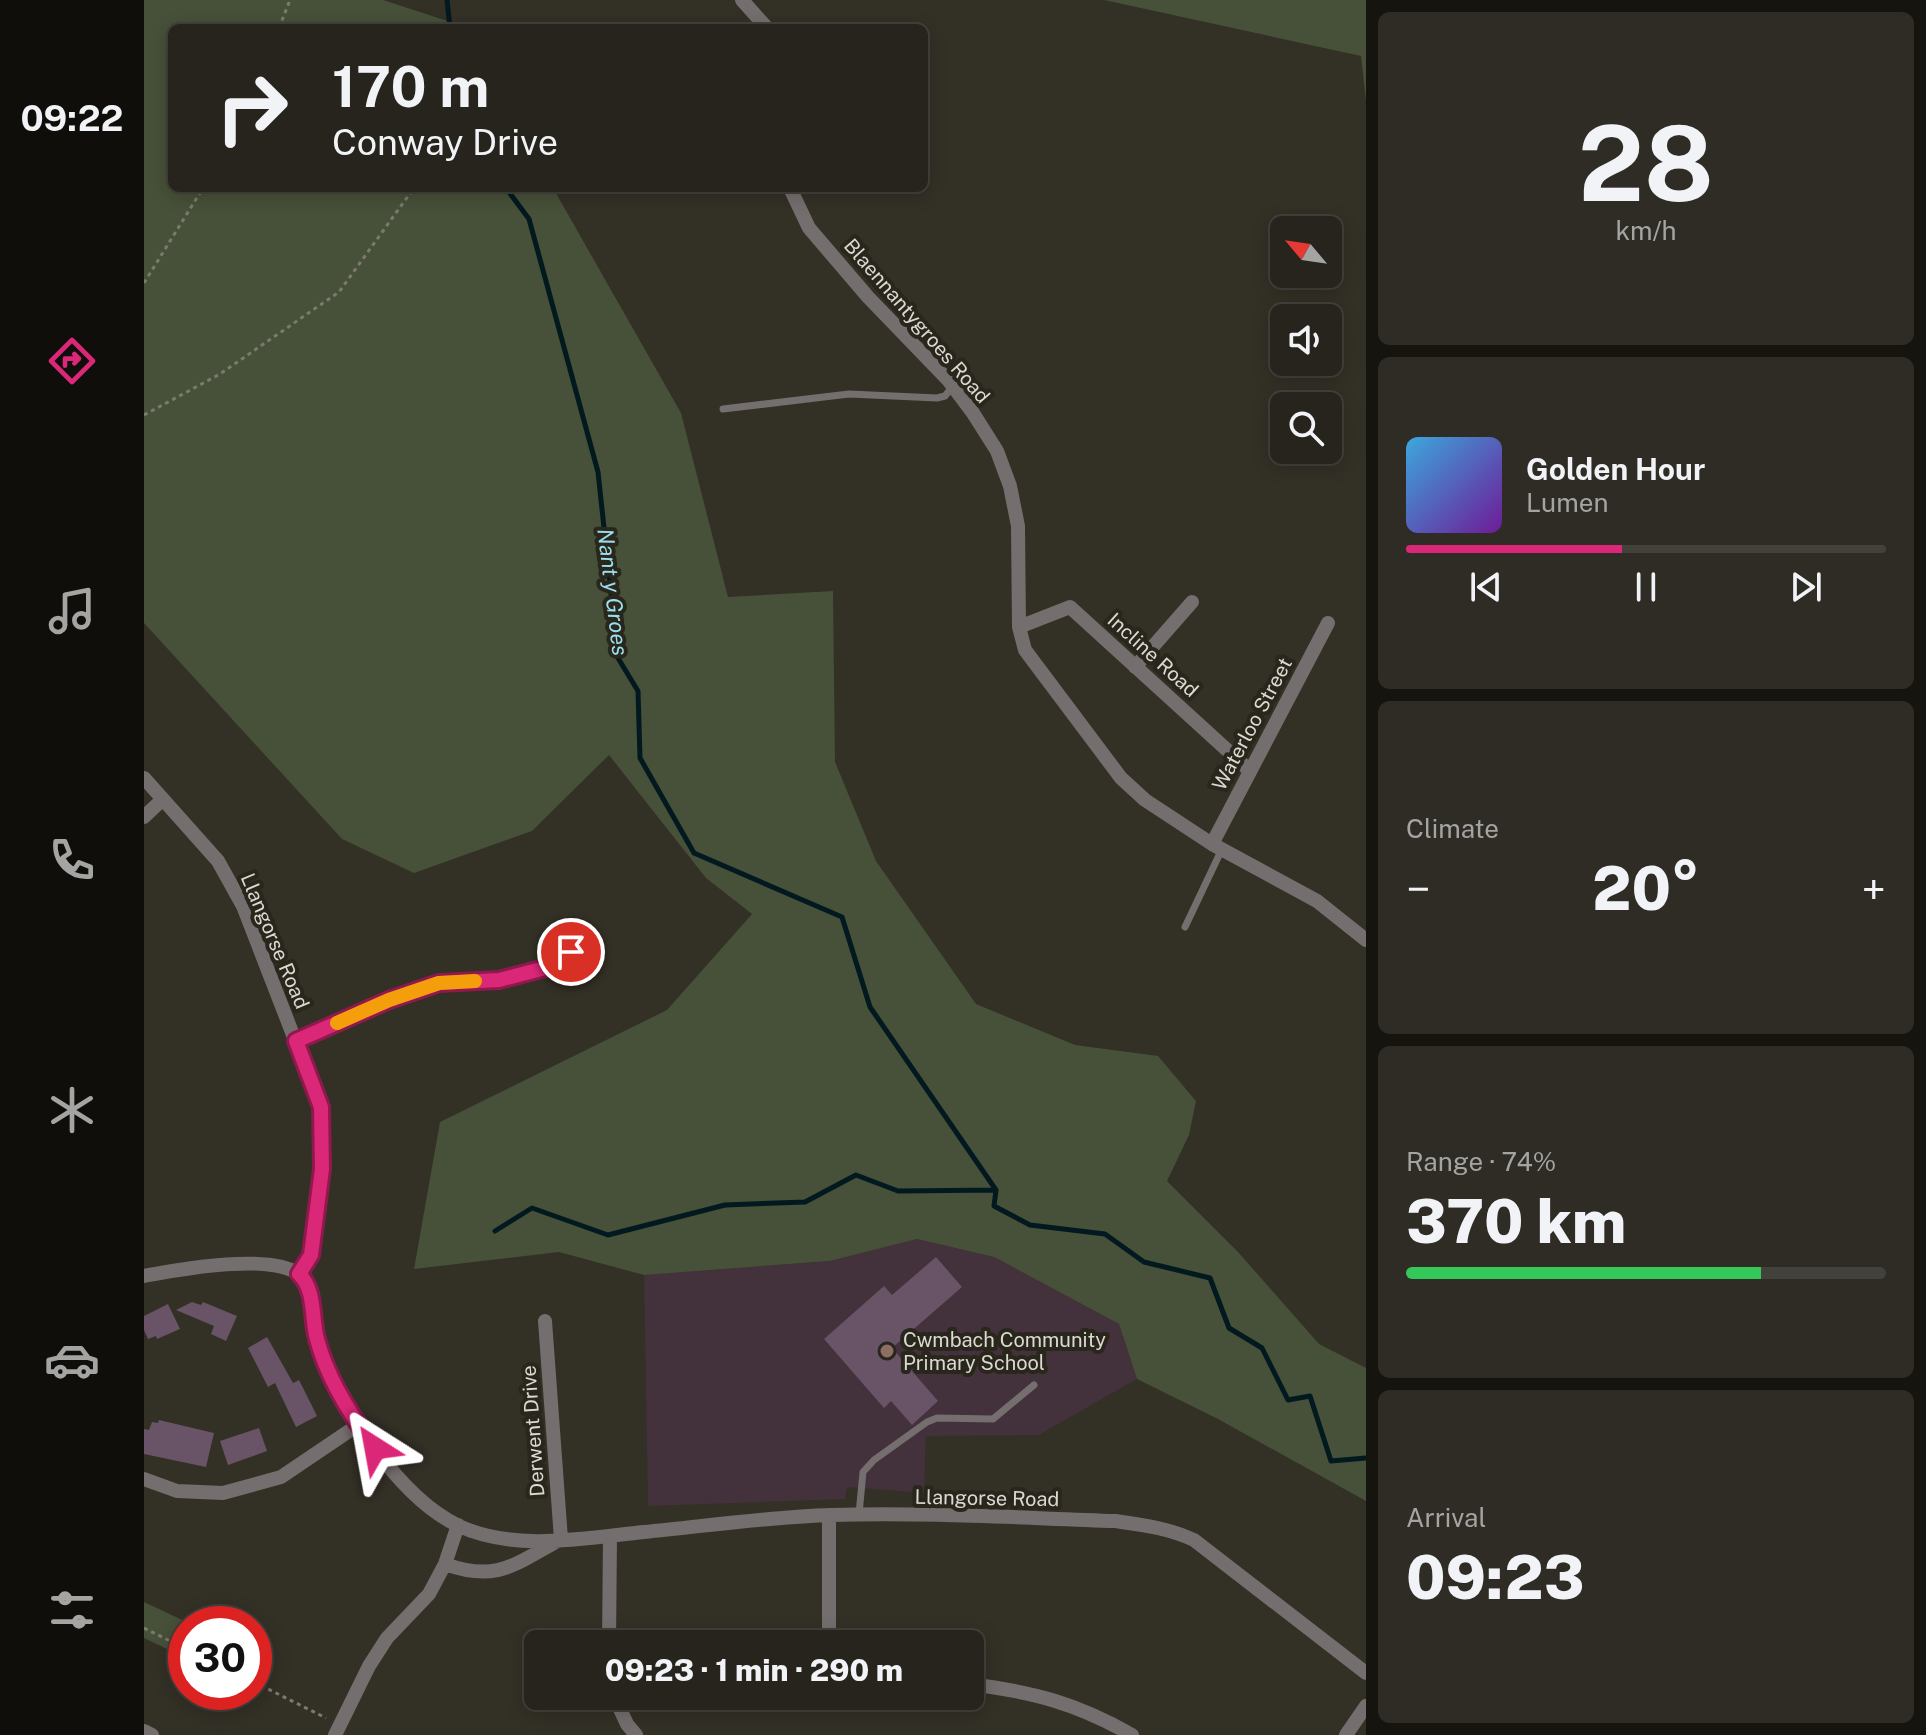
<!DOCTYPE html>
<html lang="en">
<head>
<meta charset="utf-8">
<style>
  :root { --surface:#26241c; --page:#2e2c25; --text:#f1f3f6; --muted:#a4a4a3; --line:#42413b; --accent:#db2777 }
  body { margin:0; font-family:"Public Sans",sans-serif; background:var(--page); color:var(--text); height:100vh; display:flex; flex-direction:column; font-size:30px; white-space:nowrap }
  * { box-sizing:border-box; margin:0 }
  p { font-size:26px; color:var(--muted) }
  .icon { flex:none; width:44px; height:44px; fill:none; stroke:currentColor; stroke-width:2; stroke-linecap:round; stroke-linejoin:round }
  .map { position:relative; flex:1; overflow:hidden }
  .details { display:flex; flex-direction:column; gap:12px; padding:12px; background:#15140f; width:560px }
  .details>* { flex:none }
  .banner { position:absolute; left:24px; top:24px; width:760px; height:168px; border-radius:12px; box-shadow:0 4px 20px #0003,0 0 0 2px var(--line); background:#26241c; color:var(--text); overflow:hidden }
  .needle { width:52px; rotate:299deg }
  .controls { position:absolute; left:1126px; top:216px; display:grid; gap:16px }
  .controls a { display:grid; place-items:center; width:72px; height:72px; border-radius:12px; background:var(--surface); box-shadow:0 4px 20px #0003,0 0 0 2px var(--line); font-size:40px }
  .speed { position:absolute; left:24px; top:1606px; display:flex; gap:16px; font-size:40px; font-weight:700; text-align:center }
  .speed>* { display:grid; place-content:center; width:104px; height:104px; border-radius:50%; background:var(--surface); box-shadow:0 4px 20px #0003,0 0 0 2px var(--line); line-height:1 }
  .speed .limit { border:12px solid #d22; background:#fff; color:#111 }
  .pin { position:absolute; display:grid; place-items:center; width:68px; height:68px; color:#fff; margin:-34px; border:4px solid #fff; border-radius:50%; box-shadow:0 2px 8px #0007 }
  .me { position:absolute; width:88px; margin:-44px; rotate:326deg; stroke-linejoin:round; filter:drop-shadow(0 0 6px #0008) }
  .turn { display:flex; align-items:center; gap:28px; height:168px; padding:0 32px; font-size:36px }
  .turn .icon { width:104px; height:104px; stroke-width:2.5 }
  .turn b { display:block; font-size:56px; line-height:68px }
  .big { font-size:60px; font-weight:800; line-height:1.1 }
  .details .tile { flex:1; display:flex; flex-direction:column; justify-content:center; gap:12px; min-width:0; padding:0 28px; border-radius:12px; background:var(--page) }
  .details .dial { align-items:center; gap:0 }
  .dial b { font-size:104px; line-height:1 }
  .song { display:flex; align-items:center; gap:24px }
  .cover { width:96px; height:96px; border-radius:12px; background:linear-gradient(135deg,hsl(200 70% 55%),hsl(280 70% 35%)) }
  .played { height:8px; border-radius:4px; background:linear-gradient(90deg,var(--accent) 45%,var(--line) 45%) }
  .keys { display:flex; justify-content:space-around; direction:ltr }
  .heat { display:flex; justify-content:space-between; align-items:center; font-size:44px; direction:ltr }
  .charge { height:12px; border-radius:6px; background:linear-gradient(90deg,#34c759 74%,var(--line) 0) }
  .trip { position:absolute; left:380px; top:1630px; width:460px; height:80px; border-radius:12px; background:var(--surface); box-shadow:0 4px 20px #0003,0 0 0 2px var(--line); font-weight:800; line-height:80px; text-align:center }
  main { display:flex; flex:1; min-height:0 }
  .dock { display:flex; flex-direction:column; width:144px; justify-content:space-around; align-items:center; background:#0f0e0b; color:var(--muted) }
  .dock .icon { width:56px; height:56px }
  .dock .selected { color:var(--accent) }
  .dock b { font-size:36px; color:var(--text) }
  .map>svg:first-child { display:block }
  .education { fill:#43313b }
  .green { fill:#475038 }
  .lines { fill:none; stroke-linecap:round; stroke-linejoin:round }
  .stream { stroke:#021a1f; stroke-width:5 }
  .building { fill:#695367 }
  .path { stroke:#7c7971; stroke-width:3; stroke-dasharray:4 4; stroke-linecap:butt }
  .service { stroke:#756e6e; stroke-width:7 }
  .minor { stroke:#756e6e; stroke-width:14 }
  .route-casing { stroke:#8e194d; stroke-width:20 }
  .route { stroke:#db2777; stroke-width:14 }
  .slow { stroke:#f59e0b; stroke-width:14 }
  .education-dot { fill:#8d6e63; stroke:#29261c; stroke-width:3 }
  .labels { text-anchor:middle; stroke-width:8; stroke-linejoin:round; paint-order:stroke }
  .street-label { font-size:20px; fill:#dbd9d3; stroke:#29261c }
  .poi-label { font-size:20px; fill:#dbd9d3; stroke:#29261c; text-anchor:start }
  .water-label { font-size:22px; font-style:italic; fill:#9bdfee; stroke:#29261c }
</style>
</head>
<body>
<main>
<nav class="dock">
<b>09:22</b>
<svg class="icon selected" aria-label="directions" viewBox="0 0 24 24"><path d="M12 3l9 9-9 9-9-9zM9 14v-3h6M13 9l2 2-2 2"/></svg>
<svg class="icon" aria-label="music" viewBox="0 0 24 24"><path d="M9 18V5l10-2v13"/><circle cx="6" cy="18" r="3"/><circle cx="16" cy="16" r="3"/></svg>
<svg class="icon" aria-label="phone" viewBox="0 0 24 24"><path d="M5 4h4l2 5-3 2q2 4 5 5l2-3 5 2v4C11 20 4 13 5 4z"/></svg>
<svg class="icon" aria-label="climate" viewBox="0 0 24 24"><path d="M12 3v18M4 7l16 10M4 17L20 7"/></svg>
<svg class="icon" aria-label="car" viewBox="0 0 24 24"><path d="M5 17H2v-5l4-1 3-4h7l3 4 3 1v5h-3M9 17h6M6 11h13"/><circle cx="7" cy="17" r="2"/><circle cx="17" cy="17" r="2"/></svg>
<svg class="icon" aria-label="filters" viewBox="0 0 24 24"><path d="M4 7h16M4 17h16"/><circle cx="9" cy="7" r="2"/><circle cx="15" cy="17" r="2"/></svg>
</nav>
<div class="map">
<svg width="1222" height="1735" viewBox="0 0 1222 1735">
  <rect width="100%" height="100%" fill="#333026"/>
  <!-- education -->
  <path class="education" d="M773 1239 850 1257 975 1324 993 1379 895 1435 782 1436 780 1493 703 1487 701 1499 504 1506 500 1275 686 1261Z"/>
  <!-- green -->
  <path class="green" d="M0 0H239L325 28H28V188H409L537 413 584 597 689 591 691 762 732 861 832 1004 931 1045 1014 1056 1052 1101 1045 1135 1023 1181 1095 1253 1175 1344 1222 1368V1501L1074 1419 993 1379 975 1324 850 1257 773 1239 686 1261 500 1275 415 1252 270 1269 296 1122 523 1010 608 914 562 878 465 755 388 831 270 873 198 839 0 623Z
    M960 0H1222V101L1217 56Z
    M0 1602 47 1624H42V1658L0 1638Z"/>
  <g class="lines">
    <!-- stream -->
    <path class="stream" d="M303 0 306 28
      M362 188 385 219 454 472 474 658 494 691 496 758 550 853 698 917 726 1007 852 1190
      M351 1231 388 1208 464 1235 581 1205 661 1202 712 1175 754 1191 852 1190 850 1206 886 1225 961 1234 1000 1262 1066 1278 1085 1328 1118 1348 1144 1400 1166 1396 1187 1461 1222 1458"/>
  </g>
  <!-- building -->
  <path class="building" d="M792 1257 818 1287 748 1348 794 1401 768 1425 747 1401 740 1408 680 1339 740 1286 748 1295Z
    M48 1302 57 1305 59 1302 93 1316 82 1341 67 1334 70 1326 32 1310Z
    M24 1304 36 1329 13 1339 12 1336 4 1339 0 1330V1316Z
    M123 1337 149 1383 155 1380 173 1416 152 1427 131 1383 124 1387 104 1348Z
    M15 1420 70 1433 62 1467 0 1454V1429L5 1430 8 1422 14 1423Z
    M115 1428 123 1451 84 1465 76 1441Z"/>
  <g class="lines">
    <!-- path -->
    <path class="path" d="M135 28 146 0
      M0 283 59 188
      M0 415 76 374 195 292 270 188
      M0 1628 42 1649
      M110 1682 182 1718"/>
    <!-- service -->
    <path class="service" d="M579 409 705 394 793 398 801 396 809 386
      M1041 927 1078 849
      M715 1514 719 1472 730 1460 783 1422 793 1418 849 1419 890 1385"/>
    <!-- minor -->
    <path class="minor" d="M598 0 623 28
      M646 188 665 228 724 297 805 381 829 413 853 451 866 486 874 526 875 627 881 650 977 778 1001 800 1068 844 1173 901 1222 940
      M875 627 926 607 1105 770
      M991 667 1048 602
      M0 778 74 861 99 906 177 1107 178 1169 167 1255 155 1274
      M0 817 19 799
      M1068 844 1184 623
      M152 1041 245 1000 295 983 355 980 405 967 449 938
      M0 1276C36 1269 124 1253 155 1274 173 1287 168 1322 174 1342 194 1404 254 1497 315 1526 371 1552 441 1538 500 1532 562 1526 624 1517 687 1515 781 1512 877 1518 971 1521 999 1525 1024 1528 1050 1540L1222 1673
      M0 1479 33 1491 79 1493 137 1477 214 1425
      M685 1515V1644
      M301 1564C353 1583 371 1564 417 1539L401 1321
      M465 1644 466 1536
      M826 1684C889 1692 932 1703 988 1735
      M470 1696 483 1724 492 1735
      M0 1731 8 1735
      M191 1735 225 1666 243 1638 285 1594 301 1564 314 1525
      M1202 1735 1222 1706"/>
  </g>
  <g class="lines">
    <defs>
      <path id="route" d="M231 1448C207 1416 183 1378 173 1339 167 1318 172 1290 155 1274L167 1255 178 1169 177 1107 152 1041 245 1000 295 983 355 980 405 967 427 952"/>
    </defs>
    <!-- route casing -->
    <use href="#route" class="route-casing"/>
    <!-- route -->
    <use href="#route" class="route"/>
    <!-- slow -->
    <path class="slow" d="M193 1023 245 1000 295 983 331 981"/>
  </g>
  <!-- markers -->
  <circle class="education-dot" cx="743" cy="1351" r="8"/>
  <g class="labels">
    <!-- street labels -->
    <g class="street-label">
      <text transform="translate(773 321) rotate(49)" y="7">Blaennantygroes Road</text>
      <text transform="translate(1009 655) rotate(42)" y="7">Incline Road</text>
      <text transform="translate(1108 724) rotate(-62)" y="7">Waterloo Street</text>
      <text transform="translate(131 941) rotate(67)" y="7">Llangorse Road</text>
      <text transform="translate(389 1431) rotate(-94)" y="7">Derwent Drive</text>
      <text transform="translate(843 1498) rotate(1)" y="7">Llangorse Road</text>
    </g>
    <!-- poi labels -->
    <g class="poi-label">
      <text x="759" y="1347">Cwmbach Community<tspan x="759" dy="23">Primary School</tspan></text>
    </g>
    <!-- water labels -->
    <g class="water-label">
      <text transform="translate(469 592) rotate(83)" y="8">Nant y Groes</text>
    </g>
  </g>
</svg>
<div class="controls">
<a><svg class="needle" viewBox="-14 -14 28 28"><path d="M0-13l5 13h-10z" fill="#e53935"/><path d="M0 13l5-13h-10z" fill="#a4a4a3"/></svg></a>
<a><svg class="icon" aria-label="sound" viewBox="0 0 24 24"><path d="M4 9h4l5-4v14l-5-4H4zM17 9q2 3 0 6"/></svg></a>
<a><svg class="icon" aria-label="search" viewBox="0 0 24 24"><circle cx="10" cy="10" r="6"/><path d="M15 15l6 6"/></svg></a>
</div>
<div class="speed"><div class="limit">30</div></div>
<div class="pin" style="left:427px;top:952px;background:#d93025"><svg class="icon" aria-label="arrive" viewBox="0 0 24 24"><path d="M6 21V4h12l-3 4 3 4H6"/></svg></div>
<svg class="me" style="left:231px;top:1448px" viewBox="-20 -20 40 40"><path d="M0-17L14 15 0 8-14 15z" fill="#db2777" stroke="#fff" stroke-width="4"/></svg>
<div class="trip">09:23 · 1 min · 290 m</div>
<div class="banner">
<div class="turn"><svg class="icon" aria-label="right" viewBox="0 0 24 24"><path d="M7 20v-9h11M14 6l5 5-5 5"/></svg><div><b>170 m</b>Conway Drive</div></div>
</div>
</div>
<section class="details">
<div class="tile dial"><b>28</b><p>km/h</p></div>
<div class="tile">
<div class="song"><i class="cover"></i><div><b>Golden Hour</b><p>Lumen</p></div></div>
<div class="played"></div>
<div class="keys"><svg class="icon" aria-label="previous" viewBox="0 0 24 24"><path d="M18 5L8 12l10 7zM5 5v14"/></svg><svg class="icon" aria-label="pause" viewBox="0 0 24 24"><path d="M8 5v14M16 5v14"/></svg><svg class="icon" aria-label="next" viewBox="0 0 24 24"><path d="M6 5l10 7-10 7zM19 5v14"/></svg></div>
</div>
<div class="tile"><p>Climate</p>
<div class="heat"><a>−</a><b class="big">20°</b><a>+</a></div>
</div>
<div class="tile"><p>Range · 74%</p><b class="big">370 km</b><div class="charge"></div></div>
<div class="tile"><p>Arrival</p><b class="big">09:23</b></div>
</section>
</main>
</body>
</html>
